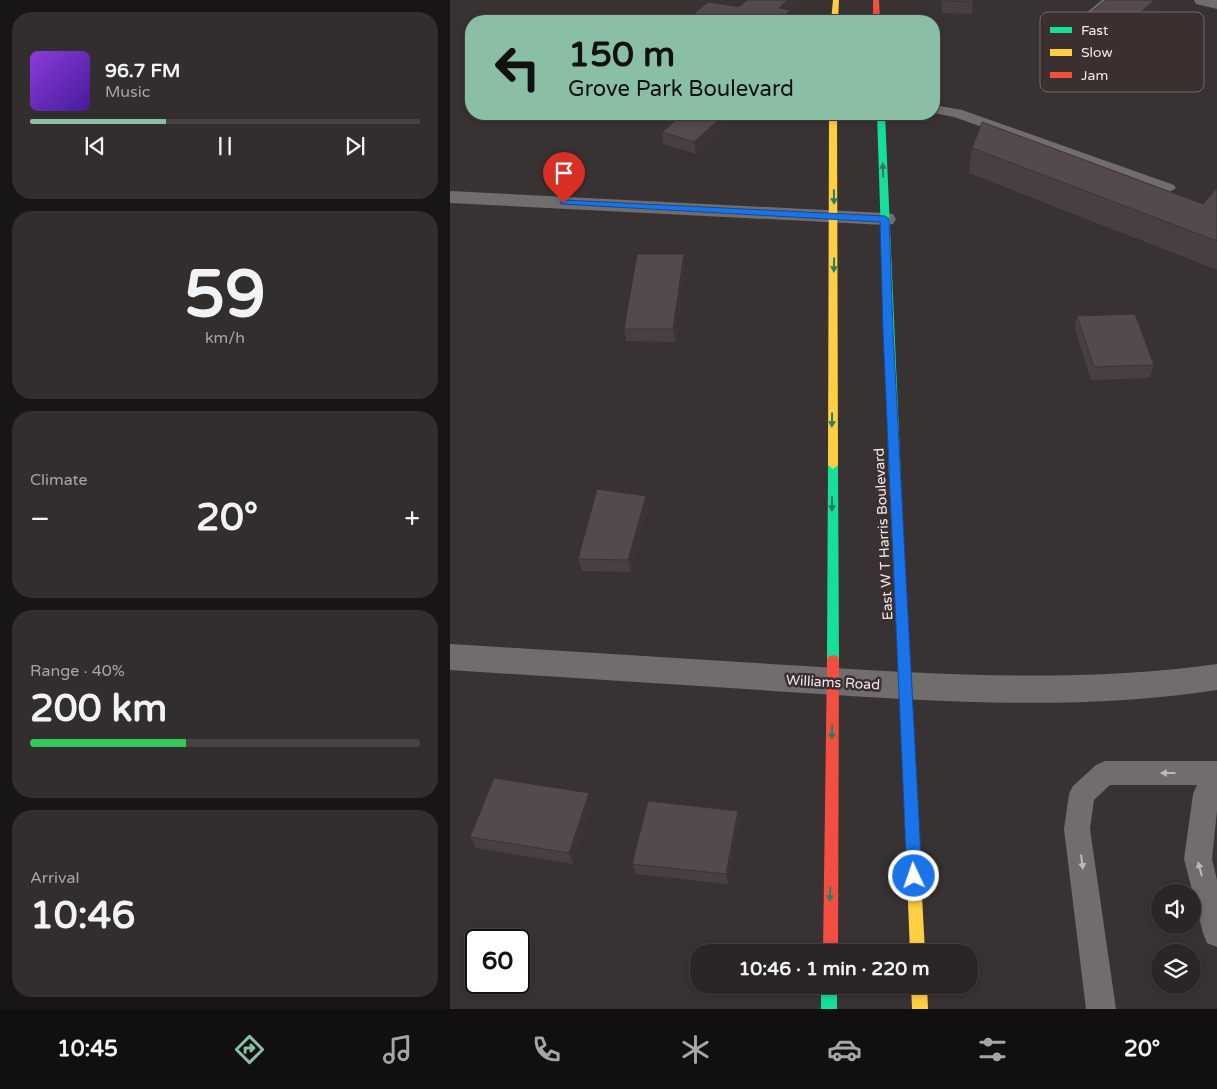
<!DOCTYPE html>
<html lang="en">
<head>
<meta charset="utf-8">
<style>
  :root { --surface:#2b2626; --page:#332e2e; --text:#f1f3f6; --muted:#a6a5a7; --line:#474343; --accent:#8abfa5 }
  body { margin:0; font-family:"Varela Round",sans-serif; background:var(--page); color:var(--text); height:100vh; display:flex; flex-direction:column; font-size:19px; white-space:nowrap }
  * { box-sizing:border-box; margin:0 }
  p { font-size:16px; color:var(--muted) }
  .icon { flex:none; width:28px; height:28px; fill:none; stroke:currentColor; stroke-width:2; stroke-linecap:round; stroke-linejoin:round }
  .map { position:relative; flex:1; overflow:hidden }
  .details { display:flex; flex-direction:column; gap:12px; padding:12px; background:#181515; width:450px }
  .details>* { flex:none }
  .top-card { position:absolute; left:15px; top:15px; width:475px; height:105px; border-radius:20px; box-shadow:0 2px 8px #0003,0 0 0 1px var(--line); background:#8abfa5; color:#111; overflow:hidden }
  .fabs { position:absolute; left:701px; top:884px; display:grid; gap:10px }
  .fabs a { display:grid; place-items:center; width:50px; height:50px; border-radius:50%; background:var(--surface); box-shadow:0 2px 8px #0003,0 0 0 1px var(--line); font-size:25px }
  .speed { position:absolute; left:15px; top:929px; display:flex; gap:10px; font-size:25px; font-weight:700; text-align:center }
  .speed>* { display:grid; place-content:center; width:65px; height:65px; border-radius:50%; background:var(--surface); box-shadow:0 2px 8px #0003,0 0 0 1px var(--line); line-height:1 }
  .speed .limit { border:2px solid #111; border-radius:8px; background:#fff; color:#111 }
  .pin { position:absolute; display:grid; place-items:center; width:42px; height:42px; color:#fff; margin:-51px -21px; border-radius:50% 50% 50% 0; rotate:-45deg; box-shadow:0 0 5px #0007 }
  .pin .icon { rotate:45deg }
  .me { position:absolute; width:55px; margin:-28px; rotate:357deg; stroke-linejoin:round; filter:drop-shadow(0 0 4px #0008) }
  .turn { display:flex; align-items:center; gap:18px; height:105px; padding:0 20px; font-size:22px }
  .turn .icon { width:65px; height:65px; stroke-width:2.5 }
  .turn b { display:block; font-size:35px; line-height:42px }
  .big { font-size:38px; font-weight:700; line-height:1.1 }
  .details .tile { flex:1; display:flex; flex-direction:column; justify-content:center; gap:8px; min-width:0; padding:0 18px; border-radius:20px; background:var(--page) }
  .details .dial { align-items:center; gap:0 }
  .dial b { font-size:65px; line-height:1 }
  .song { display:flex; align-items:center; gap:15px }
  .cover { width:60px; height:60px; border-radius:8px; background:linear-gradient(135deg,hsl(270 70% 55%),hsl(260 70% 35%)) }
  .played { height:5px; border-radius:2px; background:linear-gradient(90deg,var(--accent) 35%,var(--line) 35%) }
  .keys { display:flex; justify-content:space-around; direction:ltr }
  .heat { display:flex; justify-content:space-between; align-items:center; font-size:28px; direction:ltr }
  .charge { height:8px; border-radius:4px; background:linear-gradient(90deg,#34c759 40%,var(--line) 0) }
  .trip { position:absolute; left:240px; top:944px; width:288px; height:50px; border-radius:20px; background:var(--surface); box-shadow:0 2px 8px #0003,0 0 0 1px var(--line); font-weight:700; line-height:50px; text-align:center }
  .tabs { display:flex; height:80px; justify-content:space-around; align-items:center; background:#110f0f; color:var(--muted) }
  .tabs .icon { width:35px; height:35px }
  .tabs .current { color:var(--accent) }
  .tabs b { font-size:22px; color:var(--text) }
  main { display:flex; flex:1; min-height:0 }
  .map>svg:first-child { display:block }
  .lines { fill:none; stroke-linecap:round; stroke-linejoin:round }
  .lane { fill:#706d6c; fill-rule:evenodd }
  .street { fill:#706d6c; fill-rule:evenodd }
  .fast { fill:#16e098; fill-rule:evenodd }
  .slow { fill:#ffcf43; fill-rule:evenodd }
  .jam { fill:#f24e42; fill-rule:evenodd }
  .wall { fill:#483f43 }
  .shaded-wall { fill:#3b3337 }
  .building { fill:#54494e; stroke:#3b3337 }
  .oneway { fill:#2b7f5f }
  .oneway2 { fill:#beb7b8 }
  .route { fill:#1a73e8; stroke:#114b97 }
  .labels { text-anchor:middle; stroke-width:5; stroke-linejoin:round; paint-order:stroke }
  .street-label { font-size:14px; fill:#f2e9ea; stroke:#3c2f30 }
  .key { fill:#3c2f30; stroke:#736768; stroke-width:1 }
  .key-label { font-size:14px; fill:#f2e9ea }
</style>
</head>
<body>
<main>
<section class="details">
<div class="tile">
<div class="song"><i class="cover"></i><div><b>96.7 FM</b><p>Music</p></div></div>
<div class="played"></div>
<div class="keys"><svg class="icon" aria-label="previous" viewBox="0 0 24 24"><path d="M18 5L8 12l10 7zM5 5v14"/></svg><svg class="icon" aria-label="pause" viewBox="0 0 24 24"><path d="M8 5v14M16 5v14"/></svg><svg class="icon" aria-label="next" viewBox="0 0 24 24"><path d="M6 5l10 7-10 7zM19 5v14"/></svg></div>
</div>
<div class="tile dial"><b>59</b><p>km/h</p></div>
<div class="tile"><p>Climate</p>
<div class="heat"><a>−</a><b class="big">20°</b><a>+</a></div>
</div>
<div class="tile"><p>Range · 40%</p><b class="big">200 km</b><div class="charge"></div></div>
<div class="tile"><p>Arrival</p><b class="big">10:46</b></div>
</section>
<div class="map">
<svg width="767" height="1009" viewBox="0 0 767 1009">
  <rect width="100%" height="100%" fill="#393233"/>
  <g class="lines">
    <!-- lane -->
    <path class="lane" d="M652 0H666L605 54H595L593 51 595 48Z
      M484 105 512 110 724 185 726 188 718 193 712 191 504 117 484 113Z
      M655 761H767V811L762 859 767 880V947L757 943 753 933 734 859 743 794 747 785H660L644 800 640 829 666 1009H636L614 829 619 794 623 786 646 765Z"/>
    <!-- street -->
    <path class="street" d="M744 0H767V9L746 4Z
      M0 191 435 213 443 214 446 219 443 224 435 225 0 203Z
      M0 644C118 651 236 659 355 666 492 675 631 683 767 664V690C631 711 492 702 355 693 236 685 118 678 0 670Z"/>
    <!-- fast -->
    <path class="fast" d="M427 114H435L451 479 445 483 439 479Z
      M383 461 388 465 389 660 387 664 383 665 379 664 377 660 378 465Z
      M371 985H387V1009H371Z"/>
    <!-- slow -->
    <path class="slow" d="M383 0H389L388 21H381Z
      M379 114H387L388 465 383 469 378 465Z
      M456 700 461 702 462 706 475 952H460L450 706 451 702Z
      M461 985H477L478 1009H462Z"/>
    <!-- jam -->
    <path class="jam" d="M423 0H429L430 21H423Z
      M445 475 451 479 462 706 461 710 456 712 451 710 450 706 439 479Z
      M383 655 387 656 389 660 388 952H373L377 660 379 656Z"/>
  </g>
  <!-- wall -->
  <path class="wall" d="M491 0H523L522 14 492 13Z
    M709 16 651 66 615 54 619 30Z
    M290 114 246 154 213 144 212 132Z
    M522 148 753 204 767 188V270L519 173Z
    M235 267 225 342 176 341 174 329Z
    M627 316 704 365 700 378 641 380 625 329Z
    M196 496 198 508 181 572 132 571 128 559Z
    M139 793 143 803 123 864 26 848 20 837Z
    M288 811 290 821 278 884 186 874 182 864Z"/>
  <!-- shaded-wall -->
  <path class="shaded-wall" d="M338 0H354L340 14V21H329V8Z
    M705 0H712L709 16 651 66 655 42Z
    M275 114H290L246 154 244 142Z
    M234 254 235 267 225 342 223 329Z
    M196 496 198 508 181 572 178 560Z
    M139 793 143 803 123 864 119 853Z
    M288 811 290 821 278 884 276 874Z"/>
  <!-- building -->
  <path class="building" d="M297 0H338L329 8 340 10 329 21H235L258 2 289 7Z
    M492 0H523V2L492 1Z
    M656 0H705L655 42 619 30Z
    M233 114H275L244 142 212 132Z
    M532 122 753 204 767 188V241L522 148Z
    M187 254H234L223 329H174Z
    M685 314 704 365 644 367 627 316Z
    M147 489 196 496 178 560 128 559Z
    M44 778 139 793 119 853 20 837Z
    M198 801 288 811 276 874 182 864Z"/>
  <!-- one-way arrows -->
  <defs><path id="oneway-solid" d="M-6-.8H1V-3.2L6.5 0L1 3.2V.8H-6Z" transform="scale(1.25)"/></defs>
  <g class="oneway">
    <use href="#oneway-solid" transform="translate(433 170) rotate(-92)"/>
    <use href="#oneway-solid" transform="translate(384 197) rotate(89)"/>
    <use href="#oneway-solid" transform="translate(384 265) rotate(91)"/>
    <use href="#oneway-solid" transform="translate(382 420) rotate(91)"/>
    <use href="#oneway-solid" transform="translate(382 504) rotate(90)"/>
    <use href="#oneway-solid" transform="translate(382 732) rotate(91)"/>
    <use href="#oneway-solid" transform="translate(380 894) rotate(91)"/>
  </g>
  <g class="oneway2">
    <use href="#oneway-solid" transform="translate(718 773) rotate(180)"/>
    <use href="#oneway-solid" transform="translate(632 862) rotate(82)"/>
    <use href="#oneway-solid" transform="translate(750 869) rotate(-105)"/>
  </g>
  <!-- route -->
  <path class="route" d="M114 200 435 216 439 219 443 332 472 876 470 881 464 883 459 881 457 876 433 332 430 222 111 204 110 203Z"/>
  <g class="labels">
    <!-- street labels -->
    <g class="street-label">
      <text transform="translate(433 534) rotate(-93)" y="5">East W T Harris Boulevard</text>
      <text transform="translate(383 682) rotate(3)" y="5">Williams Road</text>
    </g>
  </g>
  <!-- legend -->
  <rect x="590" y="12" width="164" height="80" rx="8" class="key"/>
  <rect x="600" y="27" width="22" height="6" fill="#16e098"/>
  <rect x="600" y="49" width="22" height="7" fill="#ffcf43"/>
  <rect x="600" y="72" width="22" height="6" fill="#f24e42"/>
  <g class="key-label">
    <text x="631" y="35">Fast</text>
    <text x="631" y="57">Slow</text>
    <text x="631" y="80">Jam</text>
  </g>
</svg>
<div class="fabs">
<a><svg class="icon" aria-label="sound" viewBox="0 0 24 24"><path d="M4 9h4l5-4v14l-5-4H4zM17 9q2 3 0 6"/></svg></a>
<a><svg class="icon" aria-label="layers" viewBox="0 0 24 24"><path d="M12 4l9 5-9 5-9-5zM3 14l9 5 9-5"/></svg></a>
</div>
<div class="speed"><div class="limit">60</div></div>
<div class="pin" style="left:114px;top:203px;background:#d93025"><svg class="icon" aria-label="arrive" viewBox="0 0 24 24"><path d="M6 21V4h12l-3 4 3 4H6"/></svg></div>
<svg class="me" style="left:464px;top:876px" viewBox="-20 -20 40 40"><circle r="17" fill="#1a73e8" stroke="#fff" stroke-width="3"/><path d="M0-11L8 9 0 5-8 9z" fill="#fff"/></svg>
<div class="trip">10:46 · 1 min · 220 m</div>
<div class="top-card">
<div class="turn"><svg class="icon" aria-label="left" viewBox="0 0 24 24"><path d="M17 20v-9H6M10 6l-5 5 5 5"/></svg><div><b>150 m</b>Grove Park Boulevard</div></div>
</div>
</div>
</main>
<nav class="tabs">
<b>10:45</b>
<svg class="icon current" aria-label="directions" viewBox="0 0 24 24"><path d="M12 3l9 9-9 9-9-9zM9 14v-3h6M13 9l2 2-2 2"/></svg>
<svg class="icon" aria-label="music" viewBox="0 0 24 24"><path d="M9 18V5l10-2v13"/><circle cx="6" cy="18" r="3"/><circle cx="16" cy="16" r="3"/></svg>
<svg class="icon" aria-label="phone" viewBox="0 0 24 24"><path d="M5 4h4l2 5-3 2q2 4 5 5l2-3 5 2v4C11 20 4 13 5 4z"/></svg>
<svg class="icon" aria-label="climate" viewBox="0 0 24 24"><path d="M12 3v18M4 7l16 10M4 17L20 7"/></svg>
<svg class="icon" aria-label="car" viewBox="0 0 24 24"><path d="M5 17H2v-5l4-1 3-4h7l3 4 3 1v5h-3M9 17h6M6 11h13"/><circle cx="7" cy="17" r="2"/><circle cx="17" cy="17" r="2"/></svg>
<svg class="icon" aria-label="filters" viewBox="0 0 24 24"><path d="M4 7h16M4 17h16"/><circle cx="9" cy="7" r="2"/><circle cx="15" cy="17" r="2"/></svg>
<b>20°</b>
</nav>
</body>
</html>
